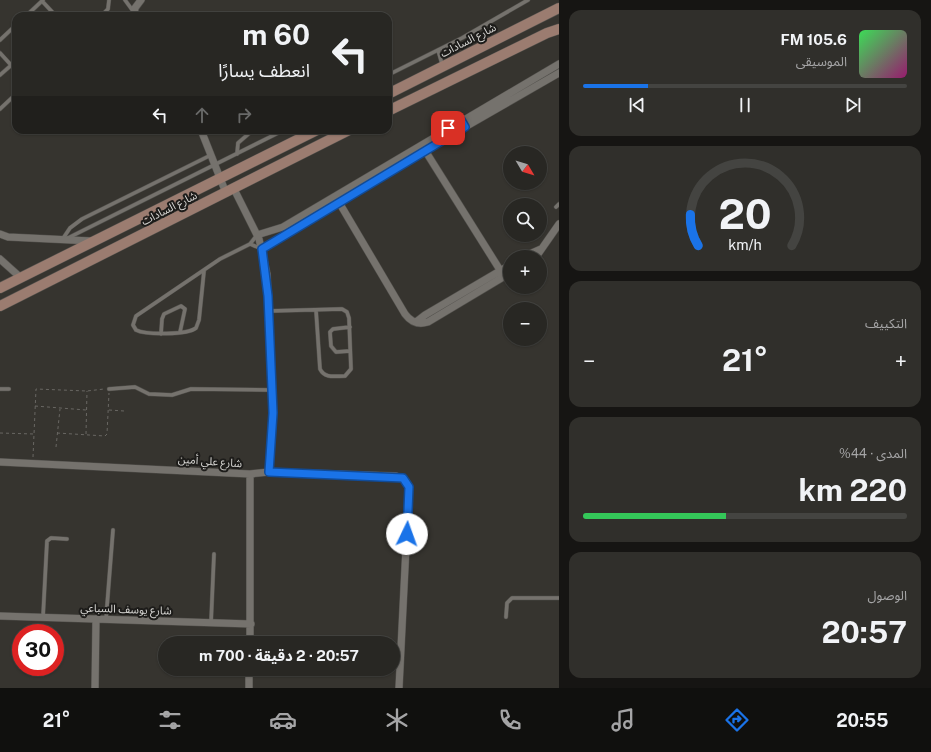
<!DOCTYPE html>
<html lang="ar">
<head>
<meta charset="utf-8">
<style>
  :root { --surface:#282723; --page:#302f2b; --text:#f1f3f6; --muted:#a5a5a6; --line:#444441; --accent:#1a73e8 }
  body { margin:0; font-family:"Public Sans","Noto Sans Arabic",sans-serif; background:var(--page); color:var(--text); direction:rtl; height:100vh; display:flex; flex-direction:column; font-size:15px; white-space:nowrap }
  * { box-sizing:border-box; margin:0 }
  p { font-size:13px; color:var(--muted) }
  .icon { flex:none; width:22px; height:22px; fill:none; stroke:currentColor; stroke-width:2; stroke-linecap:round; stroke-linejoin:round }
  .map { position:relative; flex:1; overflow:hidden; direction:ltr }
  .side { display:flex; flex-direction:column; gap:10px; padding:10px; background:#161513; width:372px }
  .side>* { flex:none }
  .banner { position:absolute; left:12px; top:12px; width:380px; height:122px; border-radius:12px; box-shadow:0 1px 3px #0004,0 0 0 1px var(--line); direction:rtl; background:#282723; color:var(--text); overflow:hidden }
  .needle { width:26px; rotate:128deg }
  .fabs { position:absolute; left:503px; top:146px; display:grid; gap:8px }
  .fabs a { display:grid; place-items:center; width:44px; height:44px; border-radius:50%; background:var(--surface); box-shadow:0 1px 3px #0004,0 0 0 1px var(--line); font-size:20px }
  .speed { position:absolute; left:12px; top:624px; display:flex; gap:8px; font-size:20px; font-weight:700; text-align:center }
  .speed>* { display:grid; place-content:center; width:52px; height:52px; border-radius:50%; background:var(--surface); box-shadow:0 1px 3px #0004,0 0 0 1px var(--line); line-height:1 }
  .speed .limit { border:6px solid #d22; background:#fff; color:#111 }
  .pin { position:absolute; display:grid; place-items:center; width:34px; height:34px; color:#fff; margin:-17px; border-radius:8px; box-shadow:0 2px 6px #0006 }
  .me { position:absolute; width:44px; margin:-22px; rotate:3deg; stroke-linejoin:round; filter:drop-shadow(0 0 3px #0008) }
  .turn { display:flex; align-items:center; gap:14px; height:84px; padding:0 16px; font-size:18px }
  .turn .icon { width:52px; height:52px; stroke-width:2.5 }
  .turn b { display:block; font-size:28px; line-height:34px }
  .lanes { display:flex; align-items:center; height:38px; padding:0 16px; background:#0003; justify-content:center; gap:20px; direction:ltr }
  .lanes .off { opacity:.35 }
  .big { font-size:30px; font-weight:700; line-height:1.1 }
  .side .widget { flex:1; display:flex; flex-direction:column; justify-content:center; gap:6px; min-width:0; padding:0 14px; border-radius:12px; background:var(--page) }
  .side .dial { align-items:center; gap:0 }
  .dial svg { height:104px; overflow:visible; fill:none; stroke:var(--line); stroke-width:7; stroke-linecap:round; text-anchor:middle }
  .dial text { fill:var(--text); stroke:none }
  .song { display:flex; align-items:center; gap:12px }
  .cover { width:48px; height:48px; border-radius:6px; background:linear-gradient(135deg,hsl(130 70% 55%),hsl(320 70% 35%)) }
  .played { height:4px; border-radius:2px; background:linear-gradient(90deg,var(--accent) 20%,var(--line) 20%) }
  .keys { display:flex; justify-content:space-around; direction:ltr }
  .heat { display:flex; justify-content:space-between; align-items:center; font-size:22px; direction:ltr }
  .charge { height:6px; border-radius:3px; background:linear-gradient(90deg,#34c759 44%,var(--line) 0) }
  .trip { position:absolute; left:158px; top:636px; width:242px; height:40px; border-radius:20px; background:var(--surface); box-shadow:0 1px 3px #0004,0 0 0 1px var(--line); font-weight:700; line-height:40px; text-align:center; direction:rtl }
  .tabs { display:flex; height:64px; justify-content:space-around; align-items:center; background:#10100e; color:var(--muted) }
  .tabs .icon { width:28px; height:28px }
  .tabs .selected { color:var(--accent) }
  .tabs b { font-size:18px; color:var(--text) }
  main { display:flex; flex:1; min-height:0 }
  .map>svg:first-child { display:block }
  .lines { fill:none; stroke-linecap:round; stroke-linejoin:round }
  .service-casing { stroke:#52504c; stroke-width:4.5 }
  .minor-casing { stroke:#52504c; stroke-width:8 }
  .secondary-casing { stroke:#52504c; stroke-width:11 }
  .path { stroke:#696763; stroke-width:1; stroke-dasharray:3 3; stroke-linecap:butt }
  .service { stroke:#75726d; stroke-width:3.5 }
  .minor { stroke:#75726d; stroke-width:7 }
  .secondary { stroke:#9b7c70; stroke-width:10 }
  .route-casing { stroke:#114b97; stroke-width:10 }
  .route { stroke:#1a73e8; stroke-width:7 }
  .labels { text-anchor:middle; stroke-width:4; stroke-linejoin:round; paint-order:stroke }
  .street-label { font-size:11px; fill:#d9d8d5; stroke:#1d1c1a }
</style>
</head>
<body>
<main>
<section class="side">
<div class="widget">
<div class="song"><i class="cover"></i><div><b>105.6 FM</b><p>الموسيقى</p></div></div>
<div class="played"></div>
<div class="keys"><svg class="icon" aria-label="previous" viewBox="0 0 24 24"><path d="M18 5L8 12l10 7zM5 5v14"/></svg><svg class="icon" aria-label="pause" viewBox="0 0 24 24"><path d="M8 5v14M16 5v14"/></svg><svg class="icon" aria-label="next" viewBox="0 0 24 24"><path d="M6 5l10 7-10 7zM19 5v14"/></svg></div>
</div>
<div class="widget dial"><svg viewBox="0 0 100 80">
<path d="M14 69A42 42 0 1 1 86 69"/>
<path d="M14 69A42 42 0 0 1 8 45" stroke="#1a73e8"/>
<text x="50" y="56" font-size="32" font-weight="700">20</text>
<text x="50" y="72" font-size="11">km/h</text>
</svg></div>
<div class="widget"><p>التكييف</p>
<div class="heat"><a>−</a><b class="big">21°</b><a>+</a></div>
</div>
<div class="widget"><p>المدى · 44%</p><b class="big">220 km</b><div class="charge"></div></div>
<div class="widget"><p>الوصول</p><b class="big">20:57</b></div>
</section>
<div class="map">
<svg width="559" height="688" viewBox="0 0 559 688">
  <rect width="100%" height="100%" fill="#36342f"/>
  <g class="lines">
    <defs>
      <path id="service" d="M125 0 133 11
        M42 1 56 16
        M26 16 43 0
        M101 16 108 9 109 0
        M0 40 16 25
        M438 50 442 64
        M0 53 11 65
        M0 75 16 61
        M388 75 462 38 528 0
        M0 109 16 94
        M269 130 272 136
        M237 154 238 143 253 130
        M556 207 559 204
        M68 238 284 130
        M62 240 70 228 82 219 211 155
        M250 244 262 249
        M204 271 199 320 196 328C187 335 146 335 136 330L133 325 136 316 220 259 250 244 257 235
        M269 311 342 309 347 312 349 318 351 369 345 376C335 376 325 379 320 369L316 310
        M350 327 333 329 330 332 331 346 336 352 350 351
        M161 334 162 319 164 314 181 306 185 309 180 332
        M0 389H9
        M109 389 135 387 149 394 172 395 191 389 272 390
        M43 617 47 541 51 538 67 539
        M506 617 507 603 512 598H559
        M106 619 113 530
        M211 623 214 554"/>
      <path id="minor" d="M134 16 135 8 141 0
        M201 130 226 193
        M426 152 500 270
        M234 189 259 239 267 274 273 413 269 472
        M340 204 405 314C411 322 419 325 428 322L510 273
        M0 234 8 237 92 241
        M257 235 283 227 559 64
        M262 249 465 127 559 73
        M523 257 541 249
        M536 257 559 224
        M0 259 20 277
        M416 322 425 315 510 265
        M0 462 250 474V643
        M250 474 269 472 396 476 406 481 409 487 399 688
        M0 616 251 624
        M95 688 96 619
        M249 688V669"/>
      <path id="secondary" d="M388 94 559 8
        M388 111 547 33 559 29
        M0 288 317 130
        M0 306 349 130"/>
    </defs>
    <!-- service casing -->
    <use href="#service" class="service-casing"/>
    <!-- minor casing -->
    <use href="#minor" class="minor-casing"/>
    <!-- secondary casing -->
    <use href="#secondary" class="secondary-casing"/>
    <!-- path -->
    <path class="path" d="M35 406 86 410
      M109 410 124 411
      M0 433 34 434
      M57 433 105 436 107 434 109 393
      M86 434 87 391
      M56 447 60 409
      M33 457 36 389 87 391 104 389"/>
    <!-- service -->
    <use href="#service" class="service"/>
    <!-- minor -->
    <use href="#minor" class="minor"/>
    <!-- secondary -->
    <use href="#secondary" class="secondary"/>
  </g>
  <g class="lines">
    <defs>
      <path id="route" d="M407 534 409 487 403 478 269 472 273 413 268 296 262 249 465 127 461 120 448 128"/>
    </defs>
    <!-- route casing -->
    <use href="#route" class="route-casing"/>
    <!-- route -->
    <use href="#route" class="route"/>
  </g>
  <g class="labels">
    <!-- street labels -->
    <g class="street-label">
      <text transform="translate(468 40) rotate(-27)" y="4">شارع السادات</text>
      <text transform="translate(169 208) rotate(-27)" y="4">شارع السادات</text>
      <text transform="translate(210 461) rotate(4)" y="4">شارع علي أمين</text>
      <text transform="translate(126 609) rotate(2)" y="4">شارع يوسف السباعي</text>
    </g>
  </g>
</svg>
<div class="fabs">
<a><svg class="needle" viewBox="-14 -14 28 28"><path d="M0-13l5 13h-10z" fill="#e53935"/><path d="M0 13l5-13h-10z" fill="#a5a5a6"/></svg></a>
<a><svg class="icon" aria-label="search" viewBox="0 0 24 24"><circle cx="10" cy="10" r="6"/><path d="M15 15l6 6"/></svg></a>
<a>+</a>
<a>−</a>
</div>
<div class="speed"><div class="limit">30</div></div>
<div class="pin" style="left:448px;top:128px;background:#d93025"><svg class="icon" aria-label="arrive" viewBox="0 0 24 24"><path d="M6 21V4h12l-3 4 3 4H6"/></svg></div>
<svg class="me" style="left:407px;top:534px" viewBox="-20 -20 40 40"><circle r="19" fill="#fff"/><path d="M0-13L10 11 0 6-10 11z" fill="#1a73e8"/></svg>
<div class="trip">20:57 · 2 دقيقة · 700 m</div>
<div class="banner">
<div class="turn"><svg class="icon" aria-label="left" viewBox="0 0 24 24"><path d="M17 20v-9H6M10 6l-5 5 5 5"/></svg><div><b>60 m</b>انعطف يسارًا</div></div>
<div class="lanes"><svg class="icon" aria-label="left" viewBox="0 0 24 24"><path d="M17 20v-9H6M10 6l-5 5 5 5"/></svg><svg class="icon off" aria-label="ahead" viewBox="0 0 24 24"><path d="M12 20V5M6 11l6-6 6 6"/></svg><svg class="icon off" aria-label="right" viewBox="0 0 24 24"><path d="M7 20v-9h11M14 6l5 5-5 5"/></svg></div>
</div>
</div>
</main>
<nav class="tabs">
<b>20:55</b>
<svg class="icon selected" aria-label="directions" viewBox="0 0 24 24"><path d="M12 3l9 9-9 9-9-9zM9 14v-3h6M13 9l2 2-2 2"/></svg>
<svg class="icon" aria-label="music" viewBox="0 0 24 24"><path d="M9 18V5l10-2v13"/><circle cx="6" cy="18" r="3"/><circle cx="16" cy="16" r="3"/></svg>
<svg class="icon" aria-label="phone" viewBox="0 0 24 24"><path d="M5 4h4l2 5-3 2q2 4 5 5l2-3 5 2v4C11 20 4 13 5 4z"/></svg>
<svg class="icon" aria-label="climate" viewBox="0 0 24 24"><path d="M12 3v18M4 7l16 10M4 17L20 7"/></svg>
<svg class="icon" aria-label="car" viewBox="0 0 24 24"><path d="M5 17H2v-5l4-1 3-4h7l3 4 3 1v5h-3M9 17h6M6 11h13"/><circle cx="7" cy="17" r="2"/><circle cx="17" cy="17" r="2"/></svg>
<svg class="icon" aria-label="filters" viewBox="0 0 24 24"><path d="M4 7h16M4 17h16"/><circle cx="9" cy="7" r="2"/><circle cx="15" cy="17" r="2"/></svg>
<b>21°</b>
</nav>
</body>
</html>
